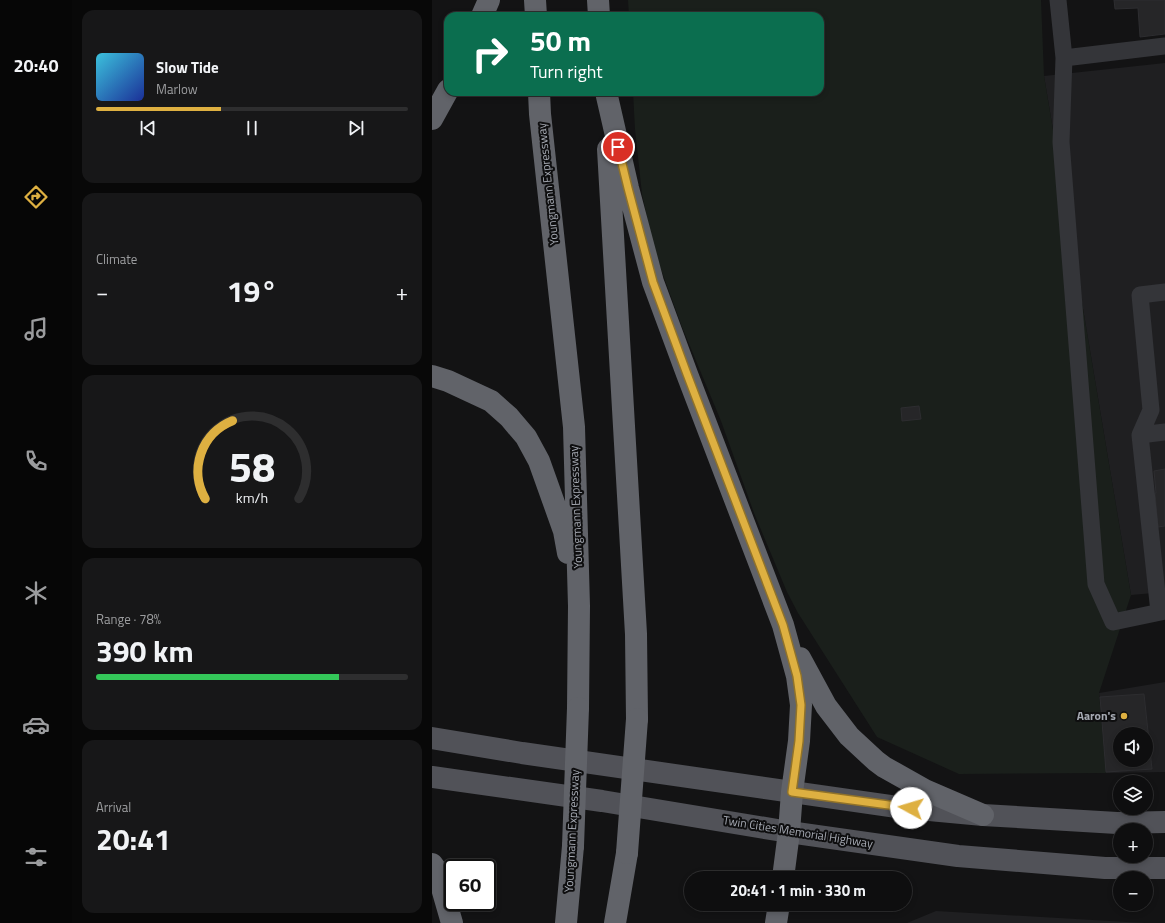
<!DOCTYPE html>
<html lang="en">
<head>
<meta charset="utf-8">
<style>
  :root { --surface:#0e0e0f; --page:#171718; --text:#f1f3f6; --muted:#9b9c9e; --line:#2e2e2f; --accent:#deb041 }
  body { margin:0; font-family:"Titillium Web",sans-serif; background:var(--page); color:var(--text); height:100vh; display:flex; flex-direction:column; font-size:15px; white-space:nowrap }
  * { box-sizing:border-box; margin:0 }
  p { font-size:13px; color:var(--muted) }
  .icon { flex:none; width:22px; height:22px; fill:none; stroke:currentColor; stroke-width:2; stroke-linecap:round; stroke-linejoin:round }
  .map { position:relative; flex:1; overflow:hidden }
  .details { display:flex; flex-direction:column; gap:10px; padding:10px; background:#080808; width:360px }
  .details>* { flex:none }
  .banner { position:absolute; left:12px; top:12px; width:380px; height:84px; border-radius:12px; box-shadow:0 2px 6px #0003,0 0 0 1px var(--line); background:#0b6e4f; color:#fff; overflow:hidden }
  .tools { position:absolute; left:681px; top:727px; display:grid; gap:8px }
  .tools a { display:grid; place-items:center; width:40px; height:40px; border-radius:50%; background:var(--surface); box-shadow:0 2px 6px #0003,0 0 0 1px var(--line); font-size:20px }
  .speed { position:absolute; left:12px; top:859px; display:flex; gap:8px; font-size:20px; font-weight:700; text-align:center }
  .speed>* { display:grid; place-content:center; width:52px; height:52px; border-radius:50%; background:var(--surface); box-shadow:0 2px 6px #0003,0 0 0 1px var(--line); line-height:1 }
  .speed .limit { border:2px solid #111; border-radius:6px; background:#fff; color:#111 }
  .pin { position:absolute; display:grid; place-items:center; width:34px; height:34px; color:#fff; margin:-17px; border:2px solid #fff; border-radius:50%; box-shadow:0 1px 4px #0007 }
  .me { position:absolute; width:44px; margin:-22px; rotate:276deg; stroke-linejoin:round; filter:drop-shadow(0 0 3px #0008) }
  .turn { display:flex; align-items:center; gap:14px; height:84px; padding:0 20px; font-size:18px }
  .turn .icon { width:52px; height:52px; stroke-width:2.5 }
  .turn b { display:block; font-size:28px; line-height:34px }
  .big { font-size:30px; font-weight:700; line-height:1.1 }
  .details .tile { flex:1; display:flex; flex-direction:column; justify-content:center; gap:6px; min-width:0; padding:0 14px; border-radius:12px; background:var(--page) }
  .details .dial { align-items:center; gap:0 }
  .dial svg { height:104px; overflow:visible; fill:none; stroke:var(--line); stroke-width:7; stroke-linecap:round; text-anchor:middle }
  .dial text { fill:var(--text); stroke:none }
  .song { display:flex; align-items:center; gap:12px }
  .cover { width:48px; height:48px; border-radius:6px; background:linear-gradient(135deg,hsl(190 70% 55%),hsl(230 70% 35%)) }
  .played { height:4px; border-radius:2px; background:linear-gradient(90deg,var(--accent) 40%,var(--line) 40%) }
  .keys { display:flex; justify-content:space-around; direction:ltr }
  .heat { display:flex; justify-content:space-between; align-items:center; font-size:22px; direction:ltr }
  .charge { height:6px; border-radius:3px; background:linear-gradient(90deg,#34c759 78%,var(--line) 0) }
  .trip { position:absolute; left:252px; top:871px; width:228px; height:40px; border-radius:20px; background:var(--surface); box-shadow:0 2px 6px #0003,0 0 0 1px var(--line); font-weight:700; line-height:40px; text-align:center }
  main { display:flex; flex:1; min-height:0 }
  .menu { display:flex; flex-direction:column; width:72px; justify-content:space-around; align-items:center; background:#060606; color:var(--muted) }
  .menu .icon { width:28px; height:28px }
  .menu .active { color:var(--accent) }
  .menu b { font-size:18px; color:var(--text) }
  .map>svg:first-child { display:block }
  .built { fill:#1f1f21; fill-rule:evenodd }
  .green { fill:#1a1f1b }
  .building { fill:#262628; stroke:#2d2d30; fill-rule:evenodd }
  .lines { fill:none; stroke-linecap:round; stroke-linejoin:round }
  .minor { stroke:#343539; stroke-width:17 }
  .major { stroke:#515258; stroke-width:22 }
  .highway { stroke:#616369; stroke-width:22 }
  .highway-bridge { stroke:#616369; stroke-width:22 }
  .route-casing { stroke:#90722a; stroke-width:10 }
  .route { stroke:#deb041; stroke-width:7 }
  .poi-dot { fill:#deb041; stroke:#0e0e0f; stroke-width:1.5 }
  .labels { text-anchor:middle; stroke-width:4; stroke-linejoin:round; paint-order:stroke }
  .street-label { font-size:12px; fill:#a6aab3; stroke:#0e0e0f }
  .poi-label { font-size:12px; font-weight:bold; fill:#a6aab3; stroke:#0e0e0f; text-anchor:end }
</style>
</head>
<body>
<main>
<nav class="menu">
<b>20:40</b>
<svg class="icon active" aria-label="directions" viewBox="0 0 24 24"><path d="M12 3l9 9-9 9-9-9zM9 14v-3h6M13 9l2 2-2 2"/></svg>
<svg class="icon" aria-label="music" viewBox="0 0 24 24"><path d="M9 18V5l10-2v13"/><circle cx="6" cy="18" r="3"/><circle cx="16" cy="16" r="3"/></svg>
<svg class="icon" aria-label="phone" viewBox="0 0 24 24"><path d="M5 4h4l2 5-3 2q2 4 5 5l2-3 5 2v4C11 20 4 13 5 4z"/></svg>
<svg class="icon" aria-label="climate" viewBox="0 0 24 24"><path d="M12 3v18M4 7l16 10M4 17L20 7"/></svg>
<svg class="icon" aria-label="car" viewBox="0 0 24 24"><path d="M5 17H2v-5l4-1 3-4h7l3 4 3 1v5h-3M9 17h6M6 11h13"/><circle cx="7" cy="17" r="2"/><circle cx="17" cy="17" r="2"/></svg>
<svg class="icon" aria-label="filters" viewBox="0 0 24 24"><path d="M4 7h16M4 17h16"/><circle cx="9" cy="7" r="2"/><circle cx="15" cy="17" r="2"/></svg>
</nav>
<section class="details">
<div class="tile">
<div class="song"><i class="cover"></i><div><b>Slow Tide</b><p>Marlow</p></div></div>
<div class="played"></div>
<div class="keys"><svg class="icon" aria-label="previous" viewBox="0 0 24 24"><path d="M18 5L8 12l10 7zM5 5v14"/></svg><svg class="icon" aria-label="pause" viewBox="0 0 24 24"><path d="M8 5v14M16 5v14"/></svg><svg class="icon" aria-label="next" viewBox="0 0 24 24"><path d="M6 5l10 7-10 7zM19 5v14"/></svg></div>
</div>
<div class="tile"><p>Climate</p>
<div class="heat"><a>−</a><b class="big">19°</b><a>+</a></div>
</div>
<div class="tile dial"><svg viewBox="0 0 100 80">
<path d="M14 69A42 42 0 1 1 86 69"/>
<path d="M14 69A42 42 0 0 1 35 9" stroke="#deb041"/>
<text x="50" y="56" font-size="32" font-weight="700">58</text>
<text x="50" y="72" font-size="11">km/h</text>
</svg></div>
<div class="tile"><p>Range · 78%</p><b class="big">390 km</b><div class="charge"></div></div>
<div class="tile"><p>Arrival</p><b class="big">20:41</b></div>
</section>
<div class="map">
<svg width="733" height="923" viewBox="0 0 733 923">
  <rect width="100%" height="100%" fill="#131314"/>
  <!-- built -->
  <path class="built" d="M733 63V592L699 595 612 76Z
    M733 682V772L674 773 667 693ZM688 734H714V760H688Z
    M504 911 695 922 713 923H475Z"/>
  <!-- green -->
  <path class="green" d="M196 0H609L612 76 699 595 667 693 674 773 527 774 445 737 366 613 355 592 322 513 289 421 250 327 222 250 210 194 203 129 201 92H388V16H197Z"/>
  <!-- building -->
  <path class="building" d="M682 0H733V34L708 37 706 8 683 9Z
    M487 406 489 419 470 421 469 408Z
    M733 469V526L726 527 723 493H724L722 471Z
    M712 694 720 769 674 772 668 697ZM688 734H714V760H688Z"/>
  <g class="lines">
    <!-- minor -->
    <path class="minor" d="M626 0 632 58 733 46
      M632 58 629 142 664 584 681 622 733 611
      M708 435 733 432
      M727 612 708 435 719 410 708 295 733 292"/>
    <!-- major -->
    <path class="major" d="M0 738 90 753 465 807 551 815 685 823 733 822
      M0 777 170 801 357 832 526 856 673 868H733"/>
    <!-- highway -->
    <path class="highway" d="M103 0 104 16
      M166 0 167 16
      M50 16 57 0
      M107 92 108 114 142 427 147 606 146 708
      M174 92 196 188 221 282 255 374 351 625 365 676 369 705 367 741 360 792 357 832 351 878
      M0 119 16 90
      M176 149 204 634 205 719
      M0 376 16 381 59 401 77 417 94 437 107 461 132 531 136 553
      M368 658 394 706 417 736 444 761 452 767 493 790 551 815
      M0 864 5 871 20 923
      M134 923 141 846
      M183 923 195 853
      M344 923 347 904"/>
    <!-- highway-bridge -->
    <path class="highway-bridge" d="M141 846 146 708
      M195 853 205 719"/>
  </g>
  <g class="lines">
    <defs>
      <path id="route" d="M186 147 196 188 221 282 255 374 351 625 365 676 369 705 367 741 360 792 479 808"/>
    </defs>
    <!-- route casing -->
    <use href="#route" class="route-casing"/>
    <!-- route -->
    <use href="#route" class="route"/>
  </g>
  <!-- markers -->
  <circle class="poi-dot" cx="692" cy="716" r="4"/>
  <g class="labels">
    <!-- street labels -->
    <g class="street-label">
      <text transform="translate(116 184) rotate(-96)" y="4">Youngmann Expressway</text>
      <text transform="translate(144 507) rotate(-92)" y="4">Youngmann Expressway</text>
      <text transform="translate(140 831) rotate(-87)" y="4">Youngmann Expressway</text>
      <text transform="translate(366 832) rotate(9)" y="4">Twin Cities Memorial Highway</text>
    </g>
    <!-- poi labels -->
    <g class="poi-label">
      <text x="684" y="720">Aaron's</text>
    </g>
  </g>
</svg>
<div class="tools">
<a><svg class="icon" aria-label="sound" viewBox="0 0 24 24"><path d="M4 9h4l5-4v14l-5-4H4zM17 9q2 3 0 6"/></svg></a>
<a><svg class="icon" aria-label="layers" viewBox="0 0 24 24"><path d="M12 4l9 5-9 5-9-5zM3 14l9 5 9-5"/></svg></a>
<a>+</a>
<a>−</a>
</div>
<div class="speed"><div class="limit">60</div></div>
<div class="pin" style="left:186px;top:147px;background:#d93025"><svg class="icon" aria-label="arrive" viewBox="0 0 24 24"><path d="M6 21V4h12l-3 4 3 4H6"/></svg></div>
<svg class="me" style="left:479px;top:808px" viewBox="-20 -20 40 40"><circle r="19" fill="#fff"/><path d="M0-13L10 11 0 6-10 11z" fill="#deb041"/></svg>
<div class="trip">20:41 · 1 min · 330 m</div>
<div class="banner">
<div class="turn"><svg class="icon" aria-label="right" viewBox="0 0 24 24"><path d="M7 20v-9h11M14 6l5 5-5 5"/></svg><div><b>50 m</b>Turn right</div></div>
</div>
</div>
</main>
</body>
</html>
